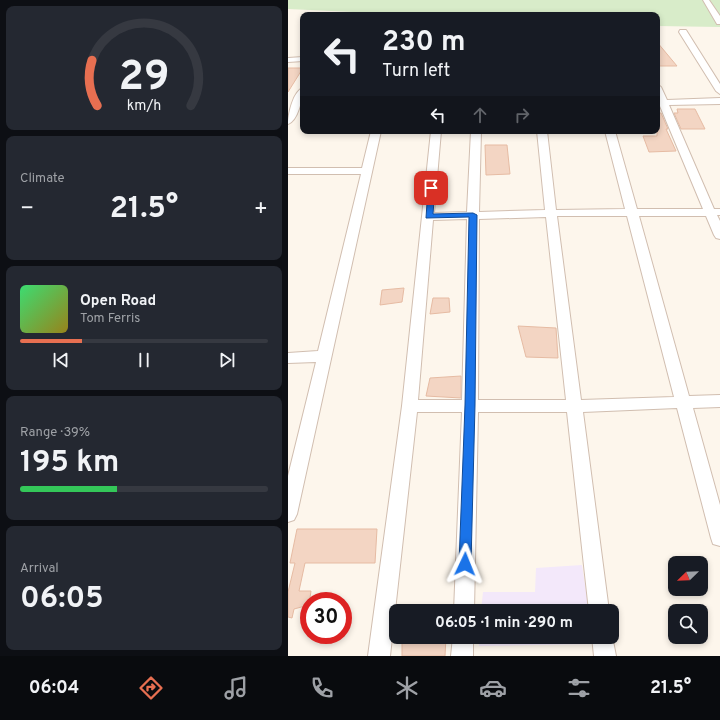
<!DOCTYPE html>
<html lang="en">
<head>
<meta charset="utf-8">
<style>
  :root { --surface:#171b24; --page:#242831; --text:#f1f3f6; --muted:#9ea1a6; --line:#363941; --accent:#e76f51 }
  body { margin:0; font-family:Overpass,sans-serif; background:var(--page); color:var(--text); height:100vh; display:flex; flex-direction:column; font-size:15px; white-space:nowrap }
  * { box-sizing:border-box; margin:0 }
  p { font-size:13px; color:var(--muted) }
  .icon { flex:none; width:22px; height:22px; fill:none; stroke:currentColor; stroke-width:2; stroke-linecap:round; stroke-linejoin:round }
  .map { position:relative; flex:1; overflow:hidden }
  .panel { display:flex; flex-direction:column; gap:6px; padding:6px; background:#0d0f14; width:288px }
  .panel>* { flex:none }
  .hud { position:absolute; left:12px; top:12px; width:360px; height:122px; border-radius:8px; box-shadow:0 2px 6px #0003; background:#171b24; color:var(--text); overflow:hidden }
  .needle { width:26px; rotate:247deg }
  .controls { position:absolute; left:380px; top:556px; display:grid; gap:8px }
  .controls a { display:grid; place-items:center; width:40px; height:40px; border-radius:8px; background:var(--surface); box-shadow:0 2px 6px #0003; font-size:20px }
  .speed { position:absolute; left:12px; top:592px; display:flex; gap:8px; font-size:20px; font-weight:700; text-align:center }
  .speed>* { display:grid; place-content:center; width:52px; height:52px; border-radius:50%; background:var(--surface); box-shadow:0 2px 6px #0003; line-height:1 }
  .speed .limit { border:6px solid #d22; background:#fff; color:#111 }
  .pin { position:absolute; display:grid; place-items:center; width:34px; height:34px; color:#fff; margin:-17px; border-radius:8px; box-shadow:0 2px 6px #0006 }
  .me { position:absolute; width:44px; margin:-22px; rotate:2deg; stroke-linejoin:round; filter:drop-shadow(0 0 3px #0008) }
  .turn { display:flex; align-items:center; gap:14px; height:84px; padding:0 16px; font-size:18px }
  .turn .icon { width:52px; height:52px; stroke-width:2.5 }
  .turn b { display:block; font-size:28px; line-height:34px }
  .lanes { display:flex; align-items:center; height:38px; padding:0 16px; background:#0003; justify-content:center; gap:20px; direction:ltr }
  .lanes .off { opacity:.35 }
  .big { font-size:30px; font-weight:700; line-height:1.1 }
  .panel .widget { flex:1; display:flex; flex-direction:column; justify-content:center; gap:6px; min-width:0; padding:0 14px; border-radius:8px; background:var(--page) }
  .panel .dial { align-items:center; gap:0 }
  .dial svg { height:104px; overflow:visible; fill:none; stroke:var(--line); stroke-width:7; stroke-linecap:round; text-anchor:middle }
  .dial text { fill:var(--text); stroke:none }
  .song { display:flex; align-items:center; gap:12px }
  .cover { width:48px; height:48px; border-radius:6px; background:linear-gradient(135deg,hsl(140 70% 55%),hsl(50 70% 35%)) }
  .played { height:4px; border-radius:2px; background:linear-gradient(90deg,var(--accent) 25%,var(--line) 25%) }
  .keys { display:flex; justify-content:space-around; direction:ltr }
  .heat { display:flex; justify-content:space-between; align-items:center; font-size:22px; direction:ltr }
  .charge { height:6px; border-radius:3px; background:linear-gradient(90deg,#34c759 39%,var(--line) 0) }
  .trip { position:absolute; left:101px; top:604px; width:230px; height:40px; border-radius:8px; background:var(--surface); box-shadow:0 2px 6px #0003; font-weight:700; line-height:40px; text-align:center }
  .tab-bar { display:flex; height:64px; justify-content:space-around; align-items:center; background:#090b0e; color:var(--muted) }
  .tab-bar .icon { width:28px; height:28px }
  .tab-bar .on { color:var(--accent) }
  .tab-bar b { font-size:18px; color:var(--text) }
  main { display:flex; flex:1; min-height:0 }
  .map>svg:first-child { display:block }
  .education { fill:#f3e8fa }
  .green { fill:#d8ecc9 }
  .building { fill:#f3d5c3; stroke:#e6bba3 }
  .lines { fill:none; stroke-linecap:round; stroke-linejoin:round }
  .minor-casing { stroke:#d1beb0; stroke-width:2 }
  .minor { fill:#fff; fill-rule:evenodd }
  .route { fill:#1a73e8; stroke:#114b97 }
</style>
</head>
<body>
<main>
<section class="panel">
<div class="widget dial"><svg viewBox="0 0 100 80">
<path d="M14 69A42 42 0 1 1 86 69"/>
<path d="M14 69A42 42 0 0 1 10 34" stroke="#e76f51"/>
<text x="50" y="56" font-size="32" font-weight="700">29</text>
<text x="50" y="72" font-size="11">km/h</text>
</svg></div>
<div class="widget"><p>Climate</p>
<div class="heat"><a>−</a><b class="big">21.5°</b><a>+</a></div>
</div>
<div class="widget">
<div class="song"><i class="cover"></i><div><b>Open Road</b><p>Tom Ferris</p></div></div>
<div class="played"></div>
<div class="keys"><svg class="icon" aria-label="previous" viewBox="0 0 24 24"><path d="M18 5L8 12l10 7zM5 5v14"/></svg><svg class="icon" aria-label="pause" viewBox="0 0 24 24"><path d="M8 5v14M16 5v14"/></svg><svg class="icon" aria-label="next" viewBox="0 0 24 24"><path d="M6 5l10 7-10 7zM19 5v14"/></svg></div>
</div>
<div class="widget"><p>Range · 39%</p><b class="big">195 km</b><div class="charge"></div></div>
<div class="widget"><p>Arrival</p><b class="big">06:05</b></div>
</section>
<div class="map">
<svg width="432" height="656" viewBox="0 0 432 656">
  <rect width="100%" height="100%" fill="#fdf6ec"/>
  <!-- education -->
  <path class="education" d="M294 565 301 611H193L195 592H247L248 568Z
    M191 637H305L306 644 191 646Z"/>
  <!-- green -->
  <path class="green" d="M0 0H432V27L369 26V15H130L0 9Z"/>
  <!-- building -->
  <path class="building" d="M369 42 389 66H369Z
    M0 68H15L0 92Z
    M389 109H407L417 129H393L386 113H390Z
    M369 110 370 113H373L380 129H378L388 151 361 152 355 136H369Z
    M197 145H219L222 174 198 175Z
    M116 288 114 302 92 305 94 290Z
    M145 298H161L162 312 142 314Z
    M230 326 268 328 270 358 238 357Z
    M173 376V398L138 396 142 378Z
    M9 529H89L87 563H17L11 591H23L21 605 6 609 4 618 0 617V592L7 563H2Z
    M114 637H158L157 656H114Z"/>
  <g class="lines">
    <defs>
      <path id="minor" d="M415 0H421L432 16V24H429Z
        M392 30H398L432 84V94L428 91 391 32Z
        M15 57V61L0 62V58Z
        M369 84 373 87 379 100 432 98V104L381 105 426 209H432V215H429L432 221V239L428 238 426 235 418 216H351L401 396 432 395V407L405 408 432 505V546L425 544 423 538 389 408 295 412 321 611H301L279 412H190L186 611H166L174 412H129L102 656H80L114 406 143 131H153L146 213 179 212 183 131H193L191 212 257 210 249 131H259L268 210 337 209 317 131H327L349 209H415L372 106H369ZM269 216H339L386 397 293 400ZM258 217 278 400H190L191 219ZM179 219 174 400H130L145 220Z
        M15 88C15 97 10 121 0 124 0 115 5 91 15 88Z
        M83 131H93L9 514 6 520 0 522V476L28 362 0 363V353L30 351 73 174H0V168H74Z
        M324 636 328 656H306L304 637Z
        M165 637H185V656H163Z"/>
    </defs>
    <!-- minor casing -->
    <use href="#minor" class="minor-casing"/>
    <!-- minor -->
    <use href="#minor" class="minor"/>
  </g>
  <!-- route -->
  <path class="route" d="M143 186 147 188 145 214 185 213 189 215 187 405 183 564 182 568 177 569 173 568 171 564 177 405 181 217 138 218 140 188Z"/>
</svg>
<div class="controls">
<a><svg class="needle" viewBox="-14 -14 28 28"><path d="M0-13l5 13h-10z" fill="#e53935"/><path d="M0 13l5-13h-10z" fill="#9ea1a6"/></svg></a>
<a><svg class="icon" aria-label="search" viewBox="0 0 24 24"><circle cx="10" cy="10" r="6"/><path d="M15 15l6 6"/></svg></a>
</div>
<div class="speed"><div class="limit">30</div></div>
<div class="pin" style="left:143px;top:188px;background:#d93025"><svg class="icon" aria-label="arrive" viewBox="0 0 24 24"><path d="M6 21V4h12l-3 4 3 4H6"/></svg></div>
<svg class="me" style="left:177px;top:564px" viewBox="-20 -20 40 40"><path d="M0-17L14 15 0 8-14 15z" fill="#1a73e8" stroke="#fff" stroke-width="4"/></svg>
<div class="trip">06:05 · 1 min · 290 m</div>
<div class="hud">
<div class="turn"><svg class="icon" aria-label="left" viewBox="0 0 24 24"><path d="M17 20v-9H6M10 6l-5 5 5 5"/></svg><div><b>230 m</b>Turn left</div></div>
<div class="lanes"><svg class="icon" aria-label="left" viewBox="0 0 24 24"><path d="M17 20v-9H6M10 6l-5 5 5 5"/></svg><svg class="icon off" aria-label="ahead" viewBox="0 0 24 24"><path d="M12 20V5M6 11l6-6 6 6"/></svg><svg class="icon off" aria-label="right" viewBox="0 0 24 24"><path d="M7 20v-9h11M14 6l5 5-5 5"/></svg></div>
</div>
</div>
</main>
<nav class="tab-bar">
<b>06:04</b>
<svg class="icon on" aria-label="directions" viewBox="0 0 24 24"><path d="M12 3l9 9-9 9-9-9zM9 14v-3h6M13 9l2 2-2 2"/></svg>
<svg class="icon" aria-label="music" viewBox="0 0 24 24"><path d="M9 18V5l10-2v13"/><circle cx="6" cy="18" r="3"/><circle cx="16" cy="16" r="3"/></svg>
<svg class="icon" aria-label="phone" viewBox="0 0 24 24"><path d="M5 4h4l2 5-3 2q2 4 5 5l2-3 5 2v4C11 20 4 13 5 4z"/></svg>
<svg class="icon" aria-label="climate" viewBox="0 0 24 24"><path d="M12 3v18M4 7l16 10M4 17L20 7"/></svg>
<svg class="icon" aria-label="car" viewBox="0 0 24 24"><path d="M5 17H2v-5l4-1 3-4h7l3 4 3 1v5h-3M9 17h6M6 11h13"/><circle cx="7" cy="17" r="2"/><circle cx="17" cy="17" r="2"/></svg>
<svg class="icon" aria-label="filters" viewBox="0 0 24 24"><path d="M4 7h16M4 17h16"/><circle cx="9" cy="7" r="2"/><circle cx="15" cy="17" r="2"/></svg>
<b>21.5°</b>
</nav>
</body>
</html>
